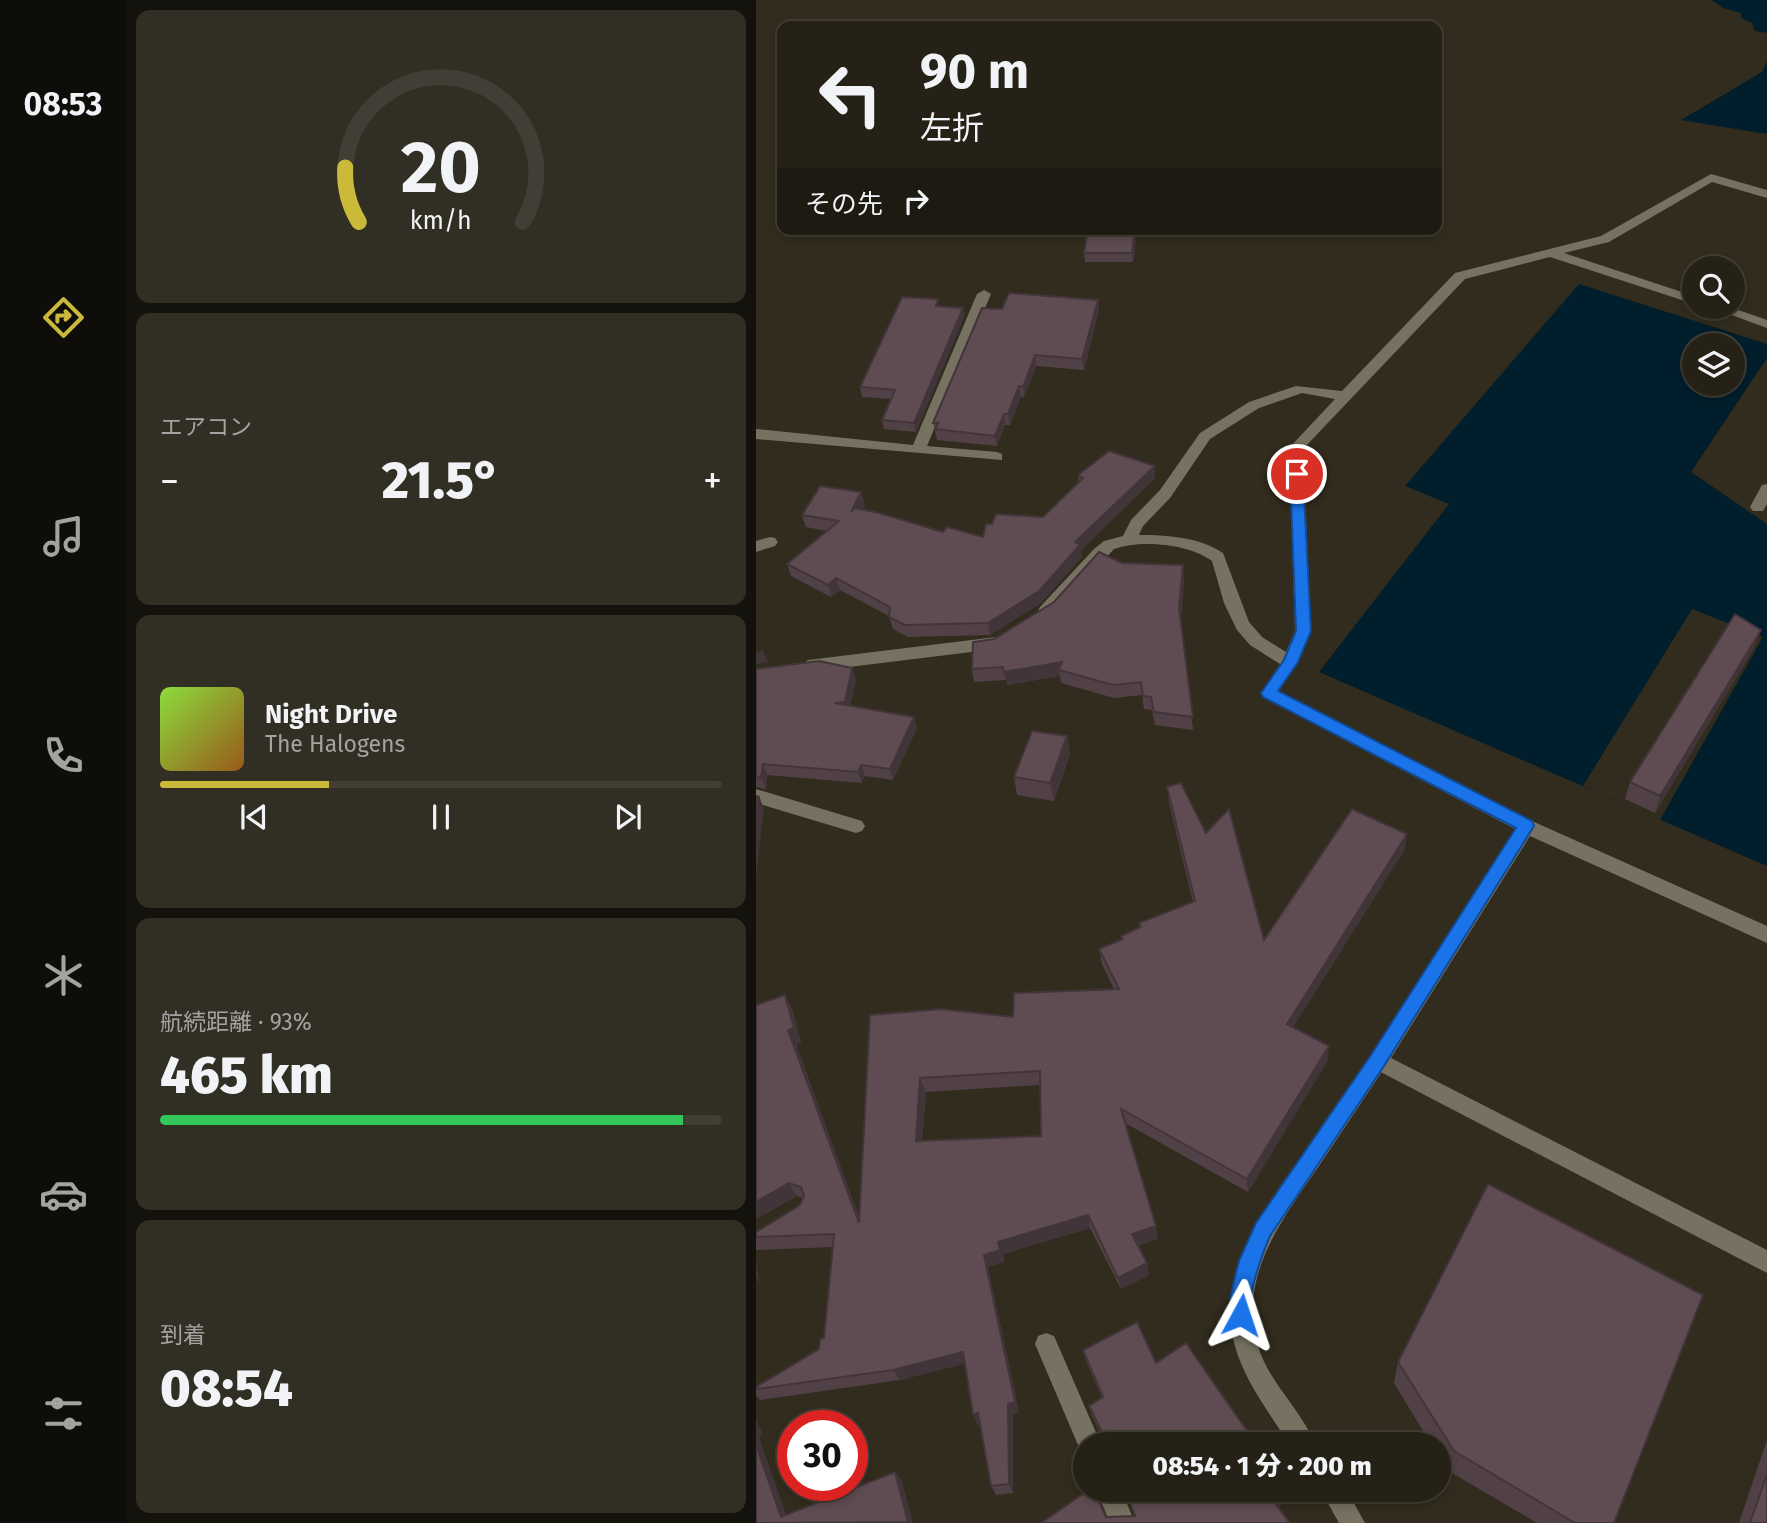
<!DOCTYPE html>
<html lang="ja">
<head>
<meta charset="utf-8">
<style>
  :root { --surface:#252116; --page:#312e23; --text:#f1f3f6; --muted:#a3a3a1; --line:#423e35; --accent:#cbba39 }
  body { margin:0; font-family:"Fira Sans","Noto Sans JP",sans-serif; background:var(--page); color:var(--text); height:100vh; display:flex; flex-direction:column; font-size:26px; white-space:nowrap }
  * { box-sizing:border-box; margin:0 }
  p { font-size:23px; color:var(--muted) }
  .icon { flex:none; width:38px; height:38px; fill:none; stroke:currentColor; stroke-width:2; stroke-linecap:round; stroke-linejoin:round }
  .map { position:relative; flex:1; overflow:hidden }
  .side { display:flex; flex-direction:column; gap:10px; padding:10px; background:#14120c; width:630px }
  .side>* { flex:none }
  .top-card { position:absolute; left:21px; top:21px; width:665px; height:214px; border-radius:14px; box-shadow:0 4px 10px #0003,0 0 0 2px var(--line); background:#252116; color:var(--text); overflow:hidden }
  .buttons { position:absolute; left:926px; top:256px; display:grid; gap:14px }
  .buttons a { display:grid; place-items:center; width:63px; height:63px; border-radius:50%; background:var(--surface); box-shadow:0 4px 10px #0003,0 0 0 2px var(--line); font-size:35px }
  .speed { position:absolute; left:21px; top:1410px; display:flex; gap:14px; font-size:35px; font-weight:700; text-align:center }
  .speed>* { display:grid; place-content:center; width:91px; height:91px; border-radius:50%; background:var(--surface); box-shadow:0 4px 10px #0003,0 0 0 2px var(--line); line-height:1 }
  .speed .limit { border:10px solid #d22; background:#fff; color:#111 }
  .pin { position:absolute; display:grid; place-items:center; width:60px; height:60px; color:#fff; margin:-30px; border:4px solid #fff; border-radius:50%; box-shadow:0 2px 7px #0007 }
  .me { position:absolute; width:77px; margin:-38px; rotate:5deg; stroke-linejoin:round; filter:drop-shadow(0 0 5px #0008) }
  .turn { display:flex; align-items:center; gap:24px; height:147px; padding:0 28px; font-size:32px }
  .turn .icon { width:91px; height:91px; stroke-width:2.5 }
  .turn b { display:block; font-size:49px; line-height:60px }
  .then { display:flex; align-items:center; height:66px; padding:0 28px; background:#0003; gap:14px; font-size:26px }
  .big { font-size:52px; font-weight:800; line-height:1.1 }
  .side .tile { flex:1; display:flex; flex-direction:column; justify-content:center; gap:10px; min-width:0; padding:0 24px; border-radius:14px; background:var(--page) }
  .side .dial { align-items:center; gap:0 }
  .dial svg { height:182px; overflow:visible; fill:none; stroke:var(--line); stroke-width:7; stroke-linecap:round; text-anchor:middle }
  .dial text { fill:var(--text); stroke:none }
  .song { display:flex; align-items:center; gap:21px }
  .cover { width:84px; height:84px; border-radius:10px; background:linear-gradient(135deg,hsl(90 70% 55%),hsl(30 70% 35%)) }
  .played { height:7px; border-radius:4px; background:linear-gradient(90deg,var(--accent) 30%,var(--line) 30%) }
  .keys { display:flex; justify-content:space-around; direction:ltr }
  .heat { display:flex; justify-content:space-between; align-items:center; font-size:38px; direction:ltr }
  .charge { height:10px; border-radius:5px; background:linear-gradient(90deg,#34c759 93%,var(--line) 0) }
  .trip { position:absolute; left:317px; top:1432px; width:378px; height:70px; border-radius:35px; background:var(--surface); box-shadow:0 4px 10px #0003,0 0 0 2px var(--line); font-weight:800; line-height:70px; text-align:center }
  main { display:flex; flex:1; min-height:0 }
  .tabs { display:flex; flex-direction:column; width:126px; justify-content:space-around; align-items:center; background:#0f0d09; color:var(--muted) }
  .tabs .icon { width:49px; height:49px }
  .tabs .on { color:var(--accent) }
  .tabs b { font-size:32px; color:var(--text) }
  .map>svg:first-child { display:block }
  .water { fill:#001e2c; fill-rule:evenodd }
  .pier { fill:#312c1d }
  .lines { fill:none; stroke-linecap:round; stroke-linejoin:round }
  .service { fill:#777161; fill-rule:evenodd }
  .minor { fill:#777161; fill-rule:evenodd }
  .wall { fill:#514147; fill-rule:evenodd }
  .shaded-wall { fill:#423539 }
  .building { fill:#5e4c52; stroke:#423539; stroke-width:2; fill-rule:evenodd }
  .route { fill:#1a73e8; stroke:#114b97; stroke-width:2 }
</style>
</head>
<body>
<main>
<nav class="tabs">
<b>08:53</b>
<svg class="icon on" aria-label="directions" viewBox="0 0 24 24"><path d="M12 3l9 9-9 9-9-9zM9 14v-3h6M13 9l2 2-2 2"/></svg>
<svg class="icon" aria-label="music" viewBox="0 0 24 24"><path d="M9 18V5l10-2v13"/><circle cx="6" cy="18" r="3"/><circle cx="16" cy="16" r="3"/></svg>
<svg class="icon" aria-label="phone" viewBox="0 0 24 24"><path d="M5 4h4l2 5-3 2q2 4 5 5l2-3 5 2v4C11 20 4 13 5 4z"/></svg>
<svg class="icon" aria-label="climate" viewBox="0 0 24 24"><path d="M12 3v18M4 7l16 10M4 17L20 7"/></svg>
<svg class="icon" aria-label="car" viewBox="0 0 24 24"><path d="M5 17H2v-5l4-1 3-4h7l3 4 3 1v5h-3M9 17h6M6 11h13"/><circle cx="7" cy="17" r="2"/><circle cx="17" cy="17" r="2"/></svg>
<svg class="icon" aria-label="filters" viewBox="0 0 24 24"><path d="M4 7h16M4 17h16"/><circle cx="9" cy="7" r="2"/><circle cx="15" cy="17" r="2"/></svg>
</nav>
<section class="side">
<div class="tile dial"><svg viewBox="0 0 100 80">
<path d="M14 69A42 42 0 1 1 86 69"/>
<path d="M14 69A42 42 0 0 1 8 45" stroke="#cbba39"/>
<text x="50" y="56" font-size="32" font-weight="700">20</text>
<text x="50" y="72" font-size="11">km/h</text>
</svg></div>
<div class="tile"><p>エアコン</p>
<div class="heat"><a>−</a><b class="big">21.5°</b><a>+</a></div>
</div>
<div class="tile">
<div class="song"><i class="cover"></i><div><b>Night Drive</b><p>The Halogens</p></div></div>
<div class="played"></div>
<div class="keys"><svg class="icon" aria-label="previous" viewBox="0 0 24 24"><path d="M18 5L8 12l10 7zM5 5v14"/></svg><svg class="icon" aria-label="pause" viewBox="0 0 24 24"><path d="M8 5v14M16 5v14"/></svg><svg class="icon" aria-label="next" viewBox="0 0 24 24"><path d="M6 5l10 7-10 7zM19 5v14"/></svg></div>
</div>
<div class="tile"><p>航続距離 · 93%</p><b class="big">465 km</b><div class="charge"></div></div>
<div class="tile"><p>到着</p><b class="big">08:54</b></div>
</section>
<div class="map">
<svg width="1011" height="1523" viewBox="0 0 1011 1523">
  <rect width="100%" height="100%" fill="#312c1d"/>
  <!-- water -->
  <path class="water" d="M956 0H1011V33L999 31 996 23 985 18V13L967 8Z
    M1011 61V134L925 120 1006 72Z
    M823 284 1011 344V358L935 472 1011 524V866L563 672 693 504 649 486ZM938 345H976V383H938Z"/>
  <!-- pier -->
  <path class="pier" d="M936 609 1007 637 904 820 827 786Z"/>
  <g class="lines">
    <!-- service -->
    <path class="service" d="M513 687 776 821 1011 926V943L774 836 635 1058 1011 1250V1273L615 1067 612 1061 615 1055 759 829 507 697 505 693Z"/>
    <!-- minor -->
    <path class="minor" d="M955 174 1011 190V198L956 182 853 242 808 253 938 296V304L794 257 709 279 547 449 555 631 542 662 519 697H507L505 693 524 664 494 645 481 630 468 603 456 561C434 544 385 539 358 549L304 608 296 615H284L282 611 284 607 338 549 348 541 367 536 375 520 404 490 444 433 493 402 540 386 586 391 699 273 845 236ZM546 393 579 399 533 448 539 631 530 652 506 637 493 622 467 553C444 537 410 535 383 535L387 526 414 498 454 439 503 408Z
      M228 290 235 294 171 446 241 452 246 454V460L0 439V429L157 445 221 294Z
      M951 306H971L1011 320V328Z
      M1011 484V504L1007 511H997L994 507 1006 485Z
      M14 537 19 538 22 542 19 546 0 552V541Z
      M240 637 248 643 240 649 52 672 44 666 52 660Z
      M0 789 106 821 109 826 106 831 100 833 0 803Z
      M622 1052 629 1055 632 1061 629 1067C607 1100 585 1133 563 1166 526 1220 481 1277 502 1346 513 1383 545 1409 559 1444H533C513 1412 489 1382 479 1346 458 1272 509 1208 548 1152 570 1119 592 1087 615 1055Z
      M290 1333 298 1336 345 1444H329V1454L325 1452 279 1344 282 1336Z
      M340 1489H365L379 1523H354Z
      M564 1489H590L609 1523H583Z"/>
  </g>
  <!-- wall -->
  <path class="wall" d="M332 229H381L377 262H329L328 253Z
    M342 300 343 310 328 370 280 366 268 397H265L254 425H249L241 446 181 440 177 423 246 309Z
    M184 306 207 308 208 317 160 432 128 429 126 420 135 399 106 397 104 387Z
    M399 466V478L325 550 326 557 285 603 234 635 152 637 137 629 133 616 84 590 75 597 35 576 31 564 71 531 50 527 46 515 105 492 109 505 106 510 187 532 227 537 236 524 287 517 323 482 322 475Z
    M366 563 428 578 425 618 437 730 399 725 396 710 388 709 386 695 358 698 305 683 304 676 251 685 250 680 218 682 216 669 238 639Z
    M998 648 899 813 869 799 874 782Z
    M0 669 100 679 94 706 158 717 161 728 137 780 109 776 106 783 11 775 10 789 0 787Z
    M311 736 314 754 298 801 261 795 258 777Z
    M411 787 450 833 508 940 649 849 537 1027 572 1060 492 1192 369 1123 402 1239 382 1245 393 1275 365 1289 334 1228 247 1254 248 1262 232 1267 263 1412 257 1414V1493L240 1495 235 1486 224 1424 222 1425 209 1363 144 1380 4 1400 0 1395V1389L63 1349 68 1338 77 1247 0 1250V1232L44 1205 47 1198 41 1196 0 1219V1005L29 995 36 1009 45 1042 40 1044 103 1218 114 1015 257 1017 358 989 346 964 343 949 365 940V936L383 928V923L437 902 413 803ZM284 1085 285 1136 166 1141 170 1092Z
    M327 1350 400 1363 491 1431V1441L490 1442 491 1444H350L336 1416 333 1406 346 1398 330 1361Z
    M642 1362 858 1523H781L691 1470 682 1455V1444H675L638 1383Z
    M1011 1440V1523H983Z"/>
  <!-- shaded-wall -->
  <path class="shaded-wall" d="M379 229H381L377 262 376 253Z
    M342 300 343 310 328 370 326 359Z
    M207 308 208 317 160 432 158 423Z
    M279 355 280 366 268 397 267 387Z
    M263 386 265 397 254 425 252 414Z
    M248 414 249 425 241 446 239 436Z
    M399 466V478L325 550 326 557 285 603 234 635 232 623 319 542Z
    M105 492 109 505 98 524 95 512Z
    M427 565 428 578 424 622 423 608Z
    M80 578 84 590 75 597 72 585Z
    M1005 630 998 648 899 813 904 796Z
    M7 650 12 662 0 664V652Z
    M306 662 303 670 304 676 251 685 248 672Z
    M96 668 100 679 93 713 79 703Z
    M158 717 161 728 137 780 134 769Z
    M311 736 314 754 298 801 294 783Z
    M7 764 11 775 10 789 5 778Z
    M105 765 109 776 106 783 102 772Z
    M3 797 8 808 0 875V822Z
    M651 834 649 849 530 1038 531 1024Z
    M29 995 36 1009 45 1042 40 1044 110 1235 103 1223 32 1030Z
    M573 1046 572 1060 492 1192 491 1179Z
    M164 1078 170 1092 165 1154 160 1141Z
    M33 1183 41 1196 0 1219V1202Z
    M332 1215 334 1228 247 1254 248 1262 232 1267 263 1412 257 1414V1493L253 1484 228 1255 242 1242Z
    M400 1226 402 1239 378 1247 376 1234Z
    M0 1262 4 1283 0 1278Z
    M391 1263 393 1275 365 1289 362 1278Z
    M207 1352 212 1363 144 1380 137 1370Z
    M222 1413 227 1423 222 1425 217 1415Z
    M0 1419 7 1434 3 1437 33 1523 25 1517 0 1445Z
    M491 1431V1441L487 1444 485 1435Z
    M139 1472 146 1481 157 1523H150Z
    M526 1495V1504L518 1511V1502Z"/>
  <!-- building -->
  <path class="building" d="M332 229H379L376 253H328Z
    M253 293 342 300 326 359 279 355 267 387 263 386 252 414H248L239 436 179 429 182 423H177L226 308 246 309Z
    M146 297 182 299 180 306 207 308 158 423 126 420 139 390 104 387Z
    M353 451 399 466 319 542 324 545 283 591 232 623 149 625 133 617 134 607 80 578 72 585 31 564 83 521 46 515 64 486 105 492 95 512 99 508 123 513 187 532 191 527 227 537 230 524H236L240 514 287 517 327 478 322 475Z
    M343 552 366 563 427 565 423 608 437 717 398 712 395 697 387 696 385 682 357 685 303 670 306 662 248 672 247 667 216 669 217 642 238 639 298 602Z
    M979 614 1005 630 904 796 874 782Z
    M63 661 96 668 89 702 79 703 158 717 134 769 105 765 102 772 7 764 5 778 0 777V669Z
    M276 731 311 736 294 783 258 777Z
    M425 783 450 833 473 809 508 940 596 809 651 834 531 1024 573 1046 491 1179 365 1109 400 1226 376 1234 391 1263 362 1278 332 1215 242 1242 244 1250 228 1255 259 1402 252 1404 253 1484 235 1486 222 1413 217 1415 207 1352 137 1370 0 1389V1387L63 1349 64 1339 68 1338 78 1234 0 1237V1232L44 1205 48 1196 45 1187 33 1183 0 1202V1005L29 995 38 1028 32 1030 103 1223 114 1015 186 1009 257 1017 258 993 363 989 343 949 367 939 365 936 385 927 383 923 439 901 411 787ZM284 1071 285 1136 160 1141 164 1078Z
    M0 796 3 797 0 822Z
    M732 1184 947 1295 858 1523H819L698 1451 642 1362Z
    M381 1322 400 1363 430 1343 491 1431 485 1435 491 1444H352L333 1406 347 1397 327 1350Z
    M0 1445 25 1517 139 1472 152 1522 0 1523Z
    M1011 1474V1523H994Z
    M334 1489H338L350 1517 379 1516 369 1489H523L526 1495 518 1502 534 1523H285Z"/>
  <!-- route -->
  <path class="route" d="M541 469 547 474 555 631 542 662 522 691 776 821 778 826 628 1066 514 1236C506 1255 499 1274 495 1295 494 1304 497 1313 493 1322L485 1325 478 1322 474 1298 483 1261 500 1223 615 1055 760 828 507 697 505 693 528 660 540 631 534 474Z"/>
</svg>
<div class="buttons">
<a><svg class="icon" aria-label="search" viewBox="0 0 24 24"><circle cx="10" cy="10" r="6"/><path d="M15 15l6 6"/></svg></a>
<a><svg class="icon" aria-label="layers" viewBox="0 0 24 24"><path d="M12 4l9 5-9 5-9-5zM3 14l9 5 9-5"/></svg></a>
</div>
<div class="speed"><div class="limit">30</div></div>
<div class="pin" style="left:541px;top:474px;background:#d93025"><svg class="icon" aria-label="arrive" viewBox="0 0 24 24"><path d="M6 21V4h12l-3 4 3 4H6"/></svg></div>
<svg class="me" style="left:485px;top:1315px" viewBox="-20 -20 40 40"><path d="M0-17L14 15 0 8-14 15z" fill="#1a73e8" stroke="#fff" stroke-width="4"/></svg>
<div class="trip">08:54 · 1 分 · 200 m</div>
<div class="top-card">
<div class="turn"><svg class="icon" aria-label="left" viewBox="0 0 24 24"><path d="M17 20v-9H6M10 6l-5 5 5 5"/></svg><div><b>90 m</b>左折</div></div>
<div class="then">その先<svg class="icon" aria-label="right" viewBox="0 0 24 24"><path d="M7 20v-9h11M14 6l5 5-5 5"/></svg></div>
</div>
</div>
</main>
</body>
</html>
